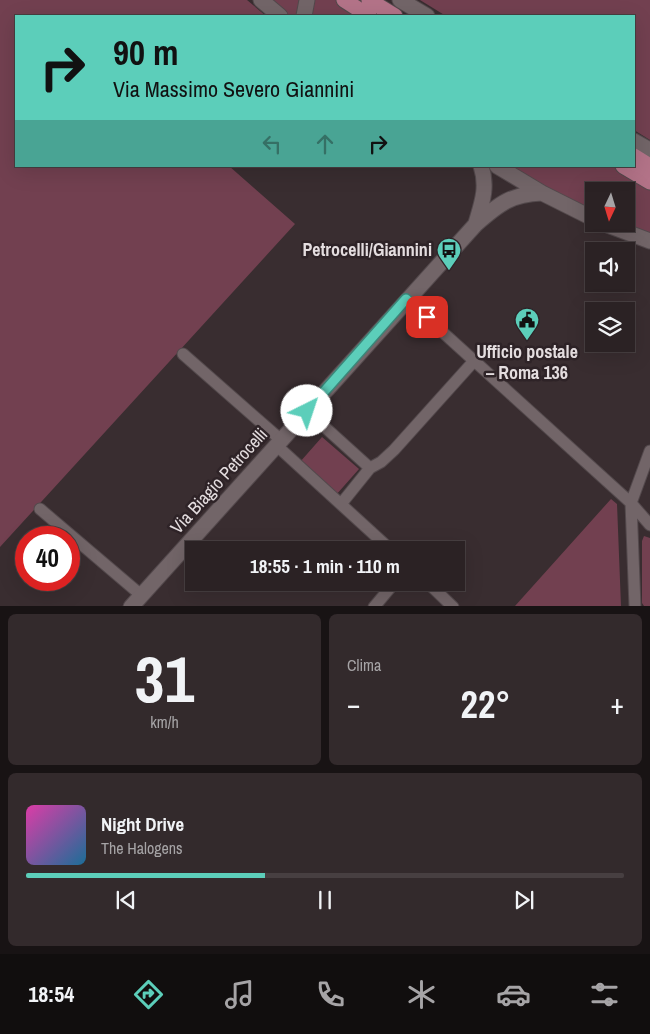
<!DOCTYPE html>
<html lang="it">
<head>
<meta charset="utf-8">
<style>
  :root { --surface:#2b2224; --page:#332a2c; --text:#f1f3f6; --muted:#a6a4a6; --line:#473f41; --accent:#5cceba }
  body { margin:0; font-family:"Archivo Narrow",sans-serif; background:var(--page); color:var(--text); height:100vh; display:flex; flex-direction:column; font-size:19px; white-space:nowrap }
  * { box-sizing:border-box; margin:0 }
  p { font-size:16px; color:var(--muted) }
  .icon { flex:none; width:28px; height:28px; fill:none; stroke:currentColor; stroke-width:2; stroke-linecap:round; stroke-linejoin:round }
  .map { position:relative; height:606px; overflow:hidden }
  .drawer { display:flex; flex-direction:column; gap:8px; padding:8px; background:#181314; flex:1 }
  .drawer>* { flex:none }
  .banner { position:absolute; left:15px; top:15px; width:620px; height:152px; border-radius:0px; box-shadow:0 5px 20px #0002,0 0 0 1px var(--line); background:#5cceba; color:#111; overflow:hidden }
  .needle { width:32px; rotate:184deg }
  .buttons { position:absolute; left:585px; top:182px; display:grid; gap:10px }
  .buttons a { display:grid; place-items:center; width:50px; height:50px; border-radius:0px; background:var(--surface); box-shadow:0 5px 20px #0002,0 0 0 1px var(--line); font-size:25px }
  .speed { position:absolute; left:15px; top:526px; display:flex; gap:10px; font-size:25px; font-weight:700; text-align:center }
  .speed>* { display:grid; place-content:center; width:65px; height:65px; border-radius:50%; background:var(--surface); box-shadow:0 5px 20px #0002,0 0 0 1px var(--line); line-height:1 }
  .speed .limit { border:8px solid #d22; background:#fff; color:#111 }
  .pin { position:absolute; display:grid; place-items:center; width:42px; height:42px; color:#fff; margin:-21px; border-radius:10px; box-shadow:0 2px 8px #0006 }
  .me { position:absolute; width:55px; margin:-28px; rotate:41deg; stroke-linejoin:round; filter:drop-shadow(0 0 4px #0008) }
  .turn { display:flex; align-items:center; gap:18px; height:105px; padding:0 15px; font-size:22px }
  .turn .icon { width:65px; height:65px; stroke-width:2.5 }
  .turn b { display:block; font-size:35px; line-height:42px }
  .lanes { display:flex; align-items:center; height:48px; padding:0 15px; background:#0003; justify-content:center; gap:25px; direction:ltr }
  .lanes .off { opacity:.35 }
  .big { font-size:38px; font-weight:700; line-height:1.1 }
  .drawer .card { flex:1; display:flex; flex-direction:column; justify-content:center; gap:8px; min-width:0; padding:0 18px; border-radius:8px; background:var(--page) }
  .drawer .dial { align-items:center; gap:0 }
  .dial b { font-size:65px; line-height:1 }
  .song { display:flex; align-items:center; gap:15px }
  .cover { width:60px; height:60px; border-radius:8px; background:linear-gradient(135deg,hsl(320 70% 55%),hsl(200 70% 35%)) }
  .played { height:5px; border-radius:2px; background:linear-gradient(90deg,var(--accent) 40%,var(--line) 40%) }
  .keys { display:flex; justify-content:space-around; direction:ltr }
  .heat { display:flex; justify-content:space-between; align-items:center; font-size:28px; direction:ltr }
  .drawer .tiles { flex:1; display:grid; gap:8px; grid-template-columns:1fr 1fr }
  .card:last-child { grid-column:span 2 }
  .trip { position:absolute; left:185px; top:541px; width:280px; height:50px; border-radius:0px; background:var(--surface); box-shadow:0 5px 20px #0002,0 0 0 1px var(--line); font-weight:700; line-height:50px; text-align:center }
  .tabs { display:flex; height:80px; justify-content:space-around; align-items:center; background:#110e0e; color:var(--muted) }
  .tabs .icon { width:35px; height:35px }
  .tabs .on { color:var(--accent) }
  .tabs b { font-size:22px; color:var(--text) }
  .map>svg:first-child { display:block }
  .green { fill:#724050 }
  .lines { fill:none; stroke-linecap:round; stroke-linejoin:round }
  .street-casing { stroke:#53494c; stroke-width:13 }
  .secondary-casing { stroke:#53494c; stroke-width:17 }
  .primary-casing { stroke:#53494c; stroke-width:17 }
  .street { stroke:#726568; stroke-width:11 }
  .secondary { stroke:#726568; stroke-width:15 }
  .primary { stroke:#b37388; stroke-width:15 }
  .route-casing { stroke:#3c8679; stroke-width:12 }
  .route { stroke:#5cceba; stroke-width:9 }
  .labels { text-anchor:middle; stroke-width:5; stroke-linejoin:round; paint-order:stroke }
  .poi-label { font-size:18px; font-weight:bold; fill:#e4dddf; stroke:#2e2327; text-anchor:end }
  .street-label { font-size:18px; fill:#e4dddf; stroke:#2e2327 }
</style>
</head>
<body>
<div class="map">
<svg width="650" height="607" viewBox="0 0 650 607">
  <rect width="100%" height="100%" fill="#392d30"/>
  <!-- green -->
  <path class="green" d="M0 0H247L266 16H16V166H229L295 224 0 547Z
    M271 0H301L297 16H290Z
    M313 0H337L363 16H309Z
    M420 0H650V140L634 130V16H446Z
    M507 166H612L650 188V233L626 224V191H594V212Z
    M322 437 359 469 336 495 300 462Z
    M611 499 617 504 621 606H515Z
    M644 536 650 538V606H644L642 603V541Z"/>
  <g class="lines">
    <defs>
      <path id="street" d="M406 299 631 503 650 525
        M183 354 281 440
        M307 411 370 468 341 504
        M276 445 391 550
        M370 468 381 462 394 450 474 361
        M40 509 141 595
        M427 582 453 607
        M374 607 395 582
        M635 607 631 503 650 451"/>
      <path id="secondary" d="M261 0 280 16
        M400 0 427 16
        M304 16 307 0
        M634 141 650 150
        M497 166 542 193 594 219
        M476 223C482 203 488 187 481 166
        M605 224 650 241
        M131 607 476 224C499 204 511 194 542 193"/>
      <path id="primary" d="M344 0 369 16
        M369 0 395 16
        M634 156 650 166
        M623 166 650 182"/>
    </defs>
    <!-- street casing -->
    <use href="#street" class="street-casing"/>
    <!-- secondary casing -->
    <use href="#secondary" class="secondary-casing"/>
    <!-- primary casing -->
    <use href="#primary" class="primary-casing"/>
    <!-- street -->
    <use href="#street" class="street"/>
    <!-- secondary -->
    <use href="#secondary" class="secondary"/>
    <!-- primary -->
    <use href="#primary" class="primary"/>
  </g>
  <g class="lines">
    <defs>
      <path id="route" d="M307 411 406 299 427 317"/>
    </defs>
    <!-- route casing -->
    <use href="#route" class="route-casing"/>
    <!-- route -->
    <use href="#route" class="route"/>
  </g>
  <!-- icons -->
  <defs>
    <symbol id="bus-pin" viewBox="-11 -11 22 30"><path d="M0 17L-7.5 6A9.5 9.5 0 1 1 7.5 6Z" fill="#5cceba" stroke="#2e2327"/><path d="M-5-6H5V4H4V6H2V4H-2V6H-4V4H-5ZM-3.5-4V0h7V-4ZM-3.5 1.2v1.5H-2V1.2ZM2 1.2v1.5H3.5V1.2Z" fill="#111"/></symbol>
    <symbol id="civic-pin" viewBox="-11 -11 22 30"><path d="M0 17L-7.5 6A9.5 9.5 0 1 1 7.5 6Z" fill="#5cceba" stroke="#2e2327"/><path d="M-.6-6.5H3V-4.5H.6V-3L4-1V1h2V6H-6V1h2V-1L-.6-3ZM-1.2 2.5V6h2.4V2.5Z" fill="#111"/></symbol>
  </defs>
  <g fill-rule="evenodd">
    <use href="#bus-pin" x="435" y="236" width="28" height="38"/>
    <use href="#civic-pin" x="513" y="306" width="28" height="38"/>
  </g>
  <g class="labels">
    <!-- poi labels -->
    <g class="poi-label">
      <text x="432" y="256">Petrocelli/Giannini</text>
      <text x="527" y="358" text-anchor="middle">Ufficio postale<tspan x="527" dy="21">– Roma 136</tspan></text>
    </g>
    <!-- street labels -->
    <g class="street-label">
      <text transform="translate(219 481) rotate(-48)" y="6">Via Biagio Petrocelli</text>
    </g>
  </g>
</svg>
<div class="buttons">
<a><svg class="needle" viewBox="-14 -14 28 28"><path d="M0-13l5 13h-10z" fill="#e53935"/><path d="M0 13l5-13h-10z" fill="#a6a4a6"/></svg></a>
<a><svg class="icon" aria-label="sound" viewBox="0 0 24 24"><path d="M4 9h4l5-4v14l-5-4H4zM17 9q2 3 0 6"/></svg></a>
<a><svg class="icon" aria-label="layers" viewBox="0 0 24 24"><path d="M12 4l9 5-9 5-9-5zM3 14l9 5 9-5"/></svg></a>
</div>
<div class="speed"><div class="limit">40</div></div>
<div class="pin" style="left:427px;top:317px;background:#d93025"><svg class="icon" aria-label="arrive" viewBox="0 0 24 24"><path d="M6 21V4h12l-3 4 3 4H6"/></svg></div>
<svg class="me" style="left:307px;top:411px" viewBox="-20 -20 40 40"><circle r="19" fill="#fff"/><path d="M0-13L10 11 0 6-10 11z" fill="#5cceba"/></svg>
<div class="trip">18:55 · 1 min · 110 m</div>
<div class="banner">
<div class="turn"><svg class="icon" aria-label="right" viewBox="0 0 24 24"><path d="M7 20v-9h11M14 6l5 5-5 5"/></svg><div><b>90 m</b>Via Massimo Severo Giannini</div></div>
<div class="lanes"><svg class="icon off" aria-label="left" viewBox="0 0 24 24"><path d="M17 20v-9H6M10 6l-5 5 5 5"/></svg><svg class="icon off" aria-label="ahead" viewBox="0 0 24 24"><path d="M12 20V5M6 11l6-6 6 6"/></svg><svg class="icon" aria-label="right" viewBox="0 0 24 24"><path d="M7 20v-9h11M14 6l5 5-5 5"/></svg></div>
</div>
</div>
<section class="drawer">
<div class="tiles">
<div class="card dial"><b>31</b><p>km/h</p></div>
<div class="card"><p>Clima</p>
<div class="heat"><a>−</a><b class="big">22°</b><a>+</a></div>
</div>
<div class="card">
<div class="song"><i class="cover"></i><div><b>Night Drive</b><p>The Halogens</p></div></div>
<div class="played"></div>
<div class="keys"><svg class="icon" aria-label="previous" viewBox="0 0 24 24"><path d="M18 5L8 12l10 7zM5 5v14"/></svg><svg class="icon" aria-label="pause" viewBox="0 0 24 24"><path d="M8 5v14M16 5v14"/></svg><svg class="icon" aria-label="next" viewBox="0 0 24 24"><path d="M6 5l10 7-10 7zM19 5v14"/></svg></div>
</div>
</div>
</section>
<nav class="tabs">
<b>18:54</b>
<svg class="icon on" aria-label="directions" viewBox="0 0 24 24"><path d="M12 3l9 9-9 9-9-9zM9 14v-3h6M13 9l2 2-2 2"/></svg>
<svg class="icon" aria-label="music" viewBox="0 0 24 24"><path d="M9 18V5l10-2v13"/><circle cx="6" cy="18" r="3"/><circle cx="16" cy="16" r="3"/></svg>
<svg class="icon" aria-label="phone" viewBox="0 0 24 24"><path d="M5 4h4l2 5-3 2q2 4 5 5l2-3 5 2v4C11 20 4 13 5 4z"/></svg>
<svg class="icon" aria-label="climate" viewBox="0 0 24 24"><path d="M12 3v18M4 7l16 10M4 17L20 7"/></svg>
<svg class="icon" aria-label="car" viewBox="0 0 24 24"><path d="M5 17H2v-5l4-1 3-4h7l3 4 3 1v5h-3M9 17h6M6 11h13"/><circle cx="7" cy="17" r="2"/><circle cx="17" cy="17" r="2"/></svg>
<svg class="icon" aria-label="filters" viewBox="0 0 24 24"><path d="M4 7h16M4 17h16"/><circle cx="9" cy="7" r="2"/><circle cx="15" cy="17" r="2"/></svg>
</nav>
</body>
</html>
